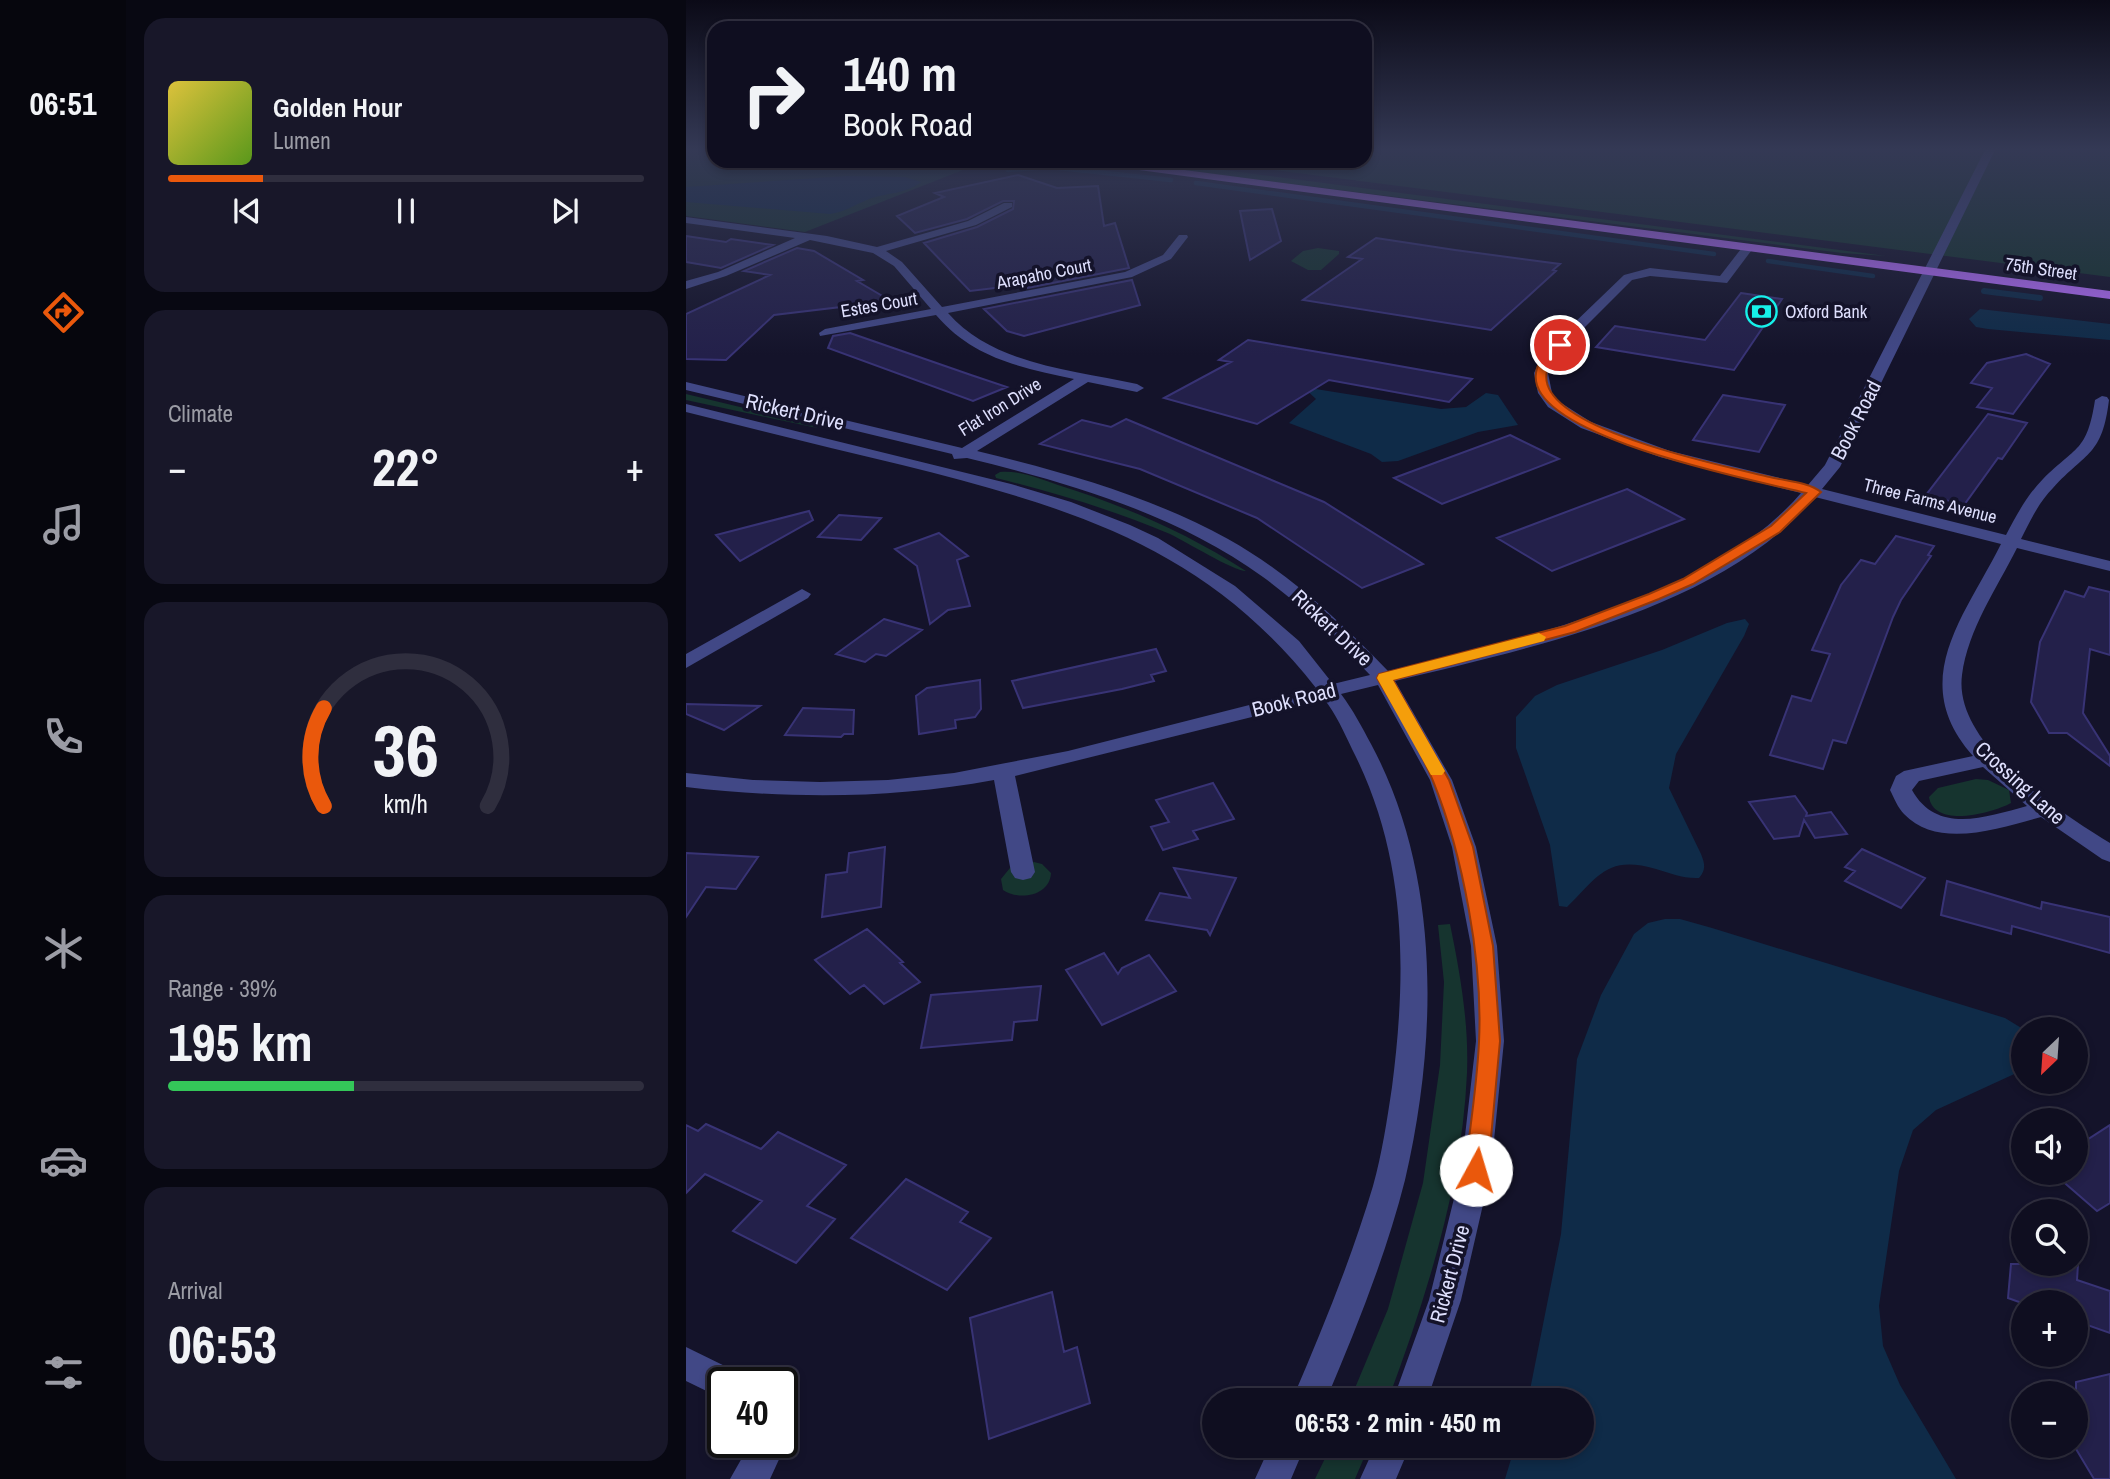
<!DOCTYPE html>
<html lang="en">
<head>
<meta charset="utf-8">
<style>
  :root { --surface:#0f0e20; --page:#181729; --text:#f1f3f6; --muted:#9b9ca5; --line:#2f2e3e; --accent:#ea580c }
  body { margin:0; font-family:"Archivo Narrow",sans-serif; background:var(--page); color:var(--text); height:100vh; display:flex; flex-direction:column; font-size:26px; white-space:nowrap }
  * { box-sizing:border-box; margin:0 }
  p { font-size:23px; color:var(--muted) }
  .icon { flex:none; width:38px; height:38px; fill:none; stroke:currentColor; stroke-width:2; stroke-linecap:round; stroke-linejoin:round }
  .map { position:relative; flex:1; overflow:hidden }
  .drawer { display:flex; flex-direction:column; gap:18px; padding:18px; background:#080812; width:560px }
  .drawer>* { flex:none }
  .guide { position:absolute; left:21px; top:21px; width:665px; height:147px; border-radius:21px; box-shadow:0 4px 10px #0003,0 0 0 2px var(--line); background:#0f0e20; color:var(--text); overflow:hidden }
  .needle { width:46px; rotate:205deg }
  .buttons { position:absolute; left:1325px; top:1017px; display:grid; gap:14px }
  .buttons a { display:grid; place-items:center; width:77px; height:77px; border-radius:50%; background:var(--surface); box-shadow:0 4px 10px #0003,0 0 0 2px var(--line); font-size:35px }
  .speed { position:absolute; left:21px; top:1367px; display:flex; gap:14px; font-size:35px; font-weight:700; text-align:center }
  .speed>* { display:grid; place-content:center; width:91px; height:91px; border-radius:50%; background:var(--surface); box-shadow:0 4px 10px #0003,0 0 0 2px var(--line); line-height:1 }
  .speed .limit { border:4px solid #111; border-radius:10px; background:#fff; color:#111 }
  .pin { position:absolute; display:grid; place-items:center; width:60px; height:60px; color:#fff; margin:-30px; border:4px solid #fff; border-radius:50%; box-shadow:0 2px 7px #0007 }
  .me { position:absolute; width:77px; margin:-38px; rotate:6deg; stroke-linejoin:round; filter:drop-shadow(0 0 5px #0008) }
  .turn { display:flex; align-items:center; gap:24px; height:147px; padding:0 21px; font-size:32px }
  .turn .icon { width:91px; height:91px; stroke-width:2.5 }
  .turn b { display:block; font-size:49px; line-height:60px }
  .big { font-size:52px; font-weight:700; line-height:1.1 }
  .drawer .widget { flex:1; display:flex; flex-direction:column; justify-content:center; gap:10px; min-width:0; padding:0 24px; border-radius:21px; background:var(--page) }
  .drawer .dial { align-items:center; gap:0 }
  .dial svg { height:182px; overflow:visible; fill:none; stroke:var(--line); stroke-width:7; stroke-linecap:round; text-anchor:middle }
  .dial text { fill:var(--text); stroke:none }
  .song { display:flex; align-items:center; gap:21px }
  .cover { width:84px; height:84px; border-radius:10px; background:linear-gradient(135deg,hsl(50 70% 55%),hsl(90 70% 35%)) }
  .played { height:7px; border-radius:4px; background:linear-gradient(90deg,var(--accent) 20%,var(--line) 20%) }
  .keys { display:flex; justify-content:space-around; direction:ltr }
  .heat { display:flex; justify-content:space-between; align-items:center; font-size:38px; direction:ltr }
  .charge { height:10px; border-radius:5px; background:linear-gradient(90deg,#34c759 39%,var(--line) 0) }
  .trip { position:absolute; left:516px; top:1388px; width:392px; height:70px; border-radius:35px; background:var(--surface); box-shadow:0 4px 10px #0003,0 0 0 2px var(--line); font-weight:700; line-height:70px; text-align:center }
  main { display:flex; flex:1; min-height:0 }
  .menu { display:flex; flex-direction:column; width:126px; justify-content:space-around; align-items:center; background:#06060d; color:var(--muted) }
  .menu .icon { width:49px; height:49px }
  .menu .active { color:var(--accent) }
  .menu b { font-size:32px; color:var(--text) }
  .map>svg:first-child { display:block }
  .green { fill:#16342f }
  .water { fill:#0f2b48 }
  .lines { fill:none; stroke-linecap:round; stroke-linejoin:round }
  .stream-far1 { stroke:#0f2b48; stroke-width:4.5 }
  .stream { stroke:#0f2b48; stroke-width:6 }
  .building { fill:#23204a; stroke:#383375; stroke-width:2 }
  .minor { fill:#414886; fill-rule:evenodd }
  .major { fill:#b06cf6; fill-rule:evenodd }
  .route { fill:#ea580c; stroke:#983908; stroke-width:2 }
  .slow { fill:#f59e0b }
  .labels { text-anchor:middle; stroke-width:7; stroke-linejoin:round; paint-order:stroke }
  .far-street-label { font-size:18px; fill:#dedffd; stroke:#14132a }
  .far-poi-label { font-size:18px; fill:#dedffd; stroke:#14132a; text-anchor:start }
  .street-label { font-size:21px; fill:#dedffd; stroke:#14132a }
</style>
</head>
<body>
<main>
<nav class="menu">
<b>06:51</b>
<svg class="icon active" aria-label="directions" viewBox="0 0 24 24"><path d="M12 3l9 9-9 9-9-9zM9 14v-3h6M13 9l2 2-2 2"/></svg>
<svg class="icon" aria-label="music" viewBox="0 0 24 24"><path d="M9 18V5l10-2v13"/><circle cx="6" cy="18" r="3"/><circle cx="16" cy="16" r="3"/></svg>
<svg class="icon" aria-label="phone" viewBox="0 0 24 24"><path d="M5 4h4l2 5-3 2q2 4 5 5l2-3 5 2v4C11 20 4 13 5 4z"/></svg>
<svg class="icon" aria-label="climate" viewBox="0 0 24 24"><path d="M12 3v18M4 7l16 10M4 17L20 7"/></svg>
<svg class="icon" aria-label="car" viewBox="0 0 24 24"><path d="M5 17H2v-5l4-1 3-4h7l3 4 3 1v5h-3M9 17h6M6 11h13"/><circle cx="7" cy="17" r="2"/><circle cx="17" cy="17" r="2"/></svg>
<svg class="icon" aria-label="filters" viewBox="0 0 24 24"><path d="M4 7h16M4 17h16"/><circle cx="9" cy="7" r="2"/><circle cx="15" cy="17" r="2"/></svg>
</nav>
<section class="drawer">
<div class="widget">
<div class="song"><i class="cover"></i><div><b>Golden Hour</b><p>Lumen</p></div></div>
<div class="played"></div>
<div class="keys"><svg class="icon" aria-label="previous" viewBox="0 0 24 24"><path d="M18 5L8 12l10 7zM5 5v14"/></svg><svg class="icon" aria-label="pause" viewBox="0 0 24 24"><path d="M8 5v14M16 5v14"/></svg><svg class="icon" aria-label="next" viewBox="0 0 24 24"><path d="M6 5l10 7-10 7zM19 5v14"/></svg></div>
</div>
<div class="widget"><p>Climate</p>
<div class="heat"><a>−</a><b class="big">22°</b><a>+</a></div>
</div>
<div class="widget dial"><svg viewBox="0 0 100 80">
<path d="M14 69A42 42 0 1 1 86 69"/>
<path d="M14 69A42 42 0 0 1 14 26" stroke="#ea580c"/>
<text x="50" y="56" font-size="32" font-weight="700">36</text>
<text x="50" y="72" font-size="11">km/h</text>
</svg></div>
<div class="widget"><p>Range · 39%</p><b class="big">195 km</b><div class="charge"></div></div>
<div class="widget"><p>Arrival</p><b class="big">06:53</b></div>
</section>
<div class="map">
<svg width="1424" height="1479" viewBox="0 0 1424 1479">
  <rect width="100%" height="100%" fill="#14132a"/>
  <!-- green -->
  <path class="green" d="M0 148H28V161H300L119 232 0 216Z
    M679 148H1424V277L518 161H679Z
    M426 161H468L1200 256 1156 253C913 221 669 193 426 161Z
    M632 248 653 251V254L635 270H622L605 261 617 251Z
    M0 394 134 426 131 428 0 400Z
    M314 472C333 470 355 479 372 485 439 506 501 533 560 571 547 571 501 542 484 534 427 510 370 493 310 478L309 475Z
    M1290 779 1302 780 1323 790 1325 803C1307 813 1248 829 1243 797L1252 788Z
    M348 862 356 864 365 873C364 896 333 901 317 890L315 879 324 868 331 865Z
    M764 924C774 973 783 1023 781 1073 776 1186 741 1295 702 1400H664L702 1309 737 1183 754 1065 758 982 752 925Z
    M645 1446H683L669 1479H629Z"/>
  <!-- water -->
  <path class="water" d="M161 176 219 177 235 182C219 195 199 192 181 200 168 205 159 212 144 214L0 202V187Z
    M1294 309 1424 324V340L1302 329 1290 327 1283 319Z
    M617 387 755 409 780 407 800 393 812 395 832 425 792 432 712 461 696 462 685 454 603 423 630 399Z
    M1059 619 1063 624 1058 636 990 754 983 788 1015 854C1019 864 1020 870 1013 878 998 879 984 873 970 869 921 855 913 876 881 907L873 906 864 845 830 748V717L849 696 871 685 976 650 1041 623Z
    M979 919H994L1026 928 1319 1018 1337 1029V1070L1250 1110 1227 1130 1213 1171 1193 1306 1197 1346 1214 1385 1270 1479H819L829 1446H896V1400H842L875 1234 891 1059 915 995 948 934 962 923Z"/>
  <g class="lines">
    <!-- stream-far1 -->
    <path class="stream-far1" d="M322 170 363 167 485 180
      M510 183 1028 254
      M1082 261 1187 276
      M1298 291 1311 293"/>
    <!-- stream -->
    <path class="stream" d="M1298 291 1354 298"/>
  </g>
  <!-- building -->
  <path class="building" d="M332 175 371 188 412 186 418 226 429 223 443 268 336 289 335 285 284 291 238 243 291 227 327 209 328 201H317L281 219 229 233 211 216 258 197 249 193Z
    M586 209 595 241 564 260 554 211Z
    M0 236 40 242 45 239 87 245 35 268 0 262Z
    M690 238 769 250 874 264 867 270 870 271 805 330 617 300 676 259 662 257Z
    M111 248 128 251 177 280 171 281 205 301 88 315 40 360 0 359V314L84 275 58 271Z
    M446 280 454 305 338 336 321 331 298 309Z
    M1055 293 1096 299 1048 370 910 347 929 326 1019 340Z
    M164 333 285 375 321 387 287 401 142 348 147 336Z
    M562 340 685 361 786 379 763 402 643 380 571 424 478 398 545 362 533 360Z
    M1340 354 1364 364 1327 414 1291 407 1306 388 1285 383 1301 363Z
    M1037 395 1099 405 1073 452 1007 440Z
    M1302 414 1341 423 1316 459 1312 458 1278 505 1240 495Z
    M440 419 638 502 737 564 676 588 571 518 454 469 354 444 396 420 425 427Z
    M824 435 873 459 756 504 708 478Z
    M941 489 998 519 866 571 811 538Z
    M123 511 127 520 54 561 30 535Z
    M153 515 195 518 175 540 132 537Z
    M253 533 282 556 271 560 284 606 262 610 244 624 231 566 209 549Z
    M1210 536 1248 546 1242 555 1245 556 1215 600 1207 617 1160 743 1147 740 1137 769 1084 755 1106 696 1125 701 1144 654 1126 650 1155 585 1175 560 1189 564Z
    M1403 587 1424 592V655L1404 649 1397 713 1424 756V766L1381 733H1363L1345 702 1354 642 1379 591 1398 597Z
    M198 619 236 630 200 656 190 654 179 662 150 654Z
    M470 649 480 671 465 675 468 681 436 689 337 708 326 681Z
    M294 680 295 709 289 717 269 720 270 728 233 734 230 696 241 688Z
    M0 704 74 706 38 730 0 714Z
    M117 708 168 710 167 734H158L155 737 99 735Z
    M527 783 548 819 507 831 512 839 477 850 465 827 483 822 470 800Z
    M1109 796 1121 813 1120 816 1145 812 1161 834 1129 838 1118 820 1113 836 1088 839 1063 802Z
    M199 847 195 907 136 917 140 875 161 872 163 853Z
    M1176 849 1239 878 1215 908 1159 881 1169 871 1159 867Z
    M0 853 72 857 50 889 20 887 0 917Z
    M488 868 550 878 524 935 521 930 460 920 474 893 504 898Z
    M1261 881 1355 909 1356 902 1424 917V953L1326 926 1325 934 1255 915Z
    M181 929 217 962 214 963 234 982 198 1004 178 985 164 994 129 960Z
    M418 953 432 974 436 968 463 955 490 991 416 1025 380 970Z
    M355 986 351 1020 328 1022 326 1040 235 1048 245 995Z
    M20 1124 75 1149 92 1132 160 1165 121 1206 149 1219 110 1263 47 1231 76 1201 19 1174 0 1193V1125L12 1131Z
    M1424 1125V1203L1411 1211 1366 1172H1390V1147Z
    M220 1179 282 1212 274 1222 305 1238 261 1290 165 1238Z
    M1325 1264H1392L1391 1280 1424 1291V1333L1390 1321V1302H1333L1322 1298Z
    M366 1292 378 1352 391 1347 404 1403 303 1439 284 1318Z
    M1424 1374V1479H1408L1390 1449V1382Z"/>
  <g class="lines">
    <!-- minor -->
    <path class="minor" d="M1300 148H1310L1154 467 1136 489 1320 535C1330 516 1341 495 1357 479 1390 446 1401 452 1409 400L1416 396 1421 397 1423 400C1416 456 1401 451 1367 488 1353 502 1344 521 1335 539L1424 561V571L1331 548C1311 588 1282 629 1276 675 1267 744 1372 811 1424 843V862L1416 859 1355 817C1314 828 1252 850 1218 814 1212 808 1208 798 1204 790L1210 776 1218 771 1287 756C1220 681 1279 616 1315 544L1129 497C1036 608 845 648 709 681L766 780 790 847 811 946 818 1041 805 1170 775 1300 741 1400H707L743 1300 775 1170 790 1041 785 946 766 847 744 780 692 685 655 694C667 710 676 727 685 744 755 874 752 1039 719 1180 700 1255 670 1329 640 1400H606C636 1330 665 1260 687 1186 696 1154 701 1120 706 1087 721 971 721 856 666 749 658 732 650 714 638 699L329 776 349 872 345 878 337 880 329 878 325 872 308 780C206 799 103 799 0 787V773L67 780 134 782 202 780 268 773 382 751 630 688C519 546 383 507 216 465 144 448 72 430 0 412V404L325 484 385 502 444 525 472 538 549 586 613 641 647 684 684 675C651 640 617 606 577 577 490 514 384 483 281 458L268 459 266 454 0 390V382L276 448 388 379C334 367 288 359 250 315L134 336 133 333 139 329 245 309 208 266 187 253 124 240 40 276 0 289V281L32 272 109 238 0 223V217L141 236 191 247 282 221 318 203H326V207L290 225 200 251 216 262 256 307 439 272 477 255 493 235H501L502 237 485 259 446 277 262 313C308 365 386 370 451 384L458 388 451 392 402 382 291 451C377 472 464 496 542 539 603 573 654 621 702 671 833 639 1024 599 1115 493L974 457 895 428 862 407 852 393 848 373 859 351 938 275 964 268 1034 276 1058 245 1068 247 1041 283 964 276 946 280 870 356 862 373 866 393 872 401 905 422 984 451 1122 485 1139 465ZM1297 767 1341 806C1300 817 1251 835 1226 790L1233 781Z
      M116 589 125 594 122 598 0 668V654Z
      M0 1347 49 1371 54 1382H37V1399L0 1381Z
      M96 1432 101 1442 84 1479H44L65 1442H96Z
      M584 1446H619L605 1479H569Z
      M689 1446H724L710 1479H674Z"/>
    <!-- major -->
    <path class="major" d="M403 161H430L1424 291V299L408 164Z"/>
  </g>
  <!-- sky -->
  <linearGradient id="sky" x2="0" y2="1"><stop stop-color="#0b0a17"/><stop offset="0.42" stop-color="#343955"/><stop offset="1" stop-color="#343955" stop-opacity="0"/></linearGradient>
  <rect width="1424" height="355" fill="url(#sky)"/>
  <!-- route -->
  <path class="route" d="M871 342 879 345C873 353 863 361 861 371 847 429 1044 467 1084 477 1099 481 1123 482 1135 492L1094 532 1007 584 973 599 889 632 707 680 763 780 787 847 807 946 814 1041 802 1170 798 1176 790 1179 782 1176 779 1170C784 1128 791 1085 793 1042 797 962 777 855 747 781 732 745 711 711 691 678L693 674 879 626 963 594 997 579 1085 526 1120 493C1073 481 840 437 850 373 851 361 863 351 871 342Z"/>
  <!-- slow -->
  <path class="slow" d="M853 633 860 637 858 641 707 680 759 771 756 775H745L691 678 693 674Z"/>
  <!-- icons -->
  <defs>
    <symbol id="bank-ring" viewBox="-11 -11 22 22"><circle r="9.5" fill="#14132a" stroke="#16f1ea" stroke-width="1.5"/><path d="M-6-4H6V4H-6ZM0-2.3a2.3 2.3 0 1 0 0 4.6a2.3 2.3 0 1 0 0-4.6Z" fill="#16f1ea"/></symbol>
  </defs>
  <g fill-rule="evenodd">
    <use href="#bank-ring" x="1058" y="294" width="35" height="35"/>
  </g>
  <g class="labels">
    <!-- far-street labels -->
    <g class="far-street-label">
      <text transform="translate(1355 269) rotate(8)" y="6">75th Street</text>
      <text transform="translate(358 274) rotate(-11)" y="6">Arapaho Court</text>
      <text transform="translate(193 305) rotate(-10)" y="6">Estes Court</text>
      <text transform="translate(314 407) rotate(-32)" y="6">Flat Iron Drive</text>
      <text transform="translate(1244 501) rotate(14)" y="6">Three Farms Avenue</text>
    </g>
    <!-- far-poi labels -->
    <g class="far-poi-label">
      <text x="1099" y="318">Oxford Bank</text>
    </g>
    <!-- street labels -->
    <g class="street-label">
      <text transform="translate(109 412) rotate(13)" y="7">Rickert Drive</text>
      <text transform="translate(1170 420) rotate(-63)" y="7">Book Road</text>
      <text transform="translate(646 628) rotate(43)" y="7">Rickert Drive</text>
      <text transform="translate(608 700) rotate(-14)" y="7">Book Road</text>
      <text transform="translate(1334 783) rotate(42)" y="7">Crossing Lane</text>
      <text transform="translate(764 1274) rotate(-75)" y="7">Rickert Drive</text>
    </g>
  </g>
</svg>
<div class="buttons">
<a><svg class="needle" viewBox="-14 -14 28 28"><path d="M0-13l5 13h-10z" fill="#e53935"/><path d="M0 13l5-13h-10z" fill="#9b9ca5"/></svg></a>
<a><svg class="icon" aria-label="sound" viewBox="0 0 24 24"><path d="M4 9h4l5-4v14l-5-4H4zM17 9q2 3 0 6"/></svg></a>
<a><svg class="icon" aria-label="search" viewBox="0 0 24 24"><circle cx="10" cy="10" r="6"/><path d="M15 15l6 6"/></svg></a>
<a>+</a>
<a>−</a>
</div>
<div class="speed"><div class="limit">40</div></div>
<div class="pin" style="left:874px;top:345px;background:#d93025"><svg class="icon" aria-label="arrive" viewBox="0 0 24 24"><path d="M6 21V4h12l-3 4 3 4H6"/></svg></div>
<svg class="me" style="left:790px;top:1170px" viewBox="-20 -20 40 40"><circle r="19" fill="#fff"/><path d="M0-13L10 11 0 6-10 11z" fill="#ea580c"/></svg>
<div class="trip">06:53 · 2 min · 450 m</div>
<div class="guide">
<div class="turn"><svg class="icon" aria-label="right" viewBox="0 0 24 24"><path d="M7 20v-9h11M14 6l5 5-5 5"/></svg><div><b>140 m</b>Book Road</div></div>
</div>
</div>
</main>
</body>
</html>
